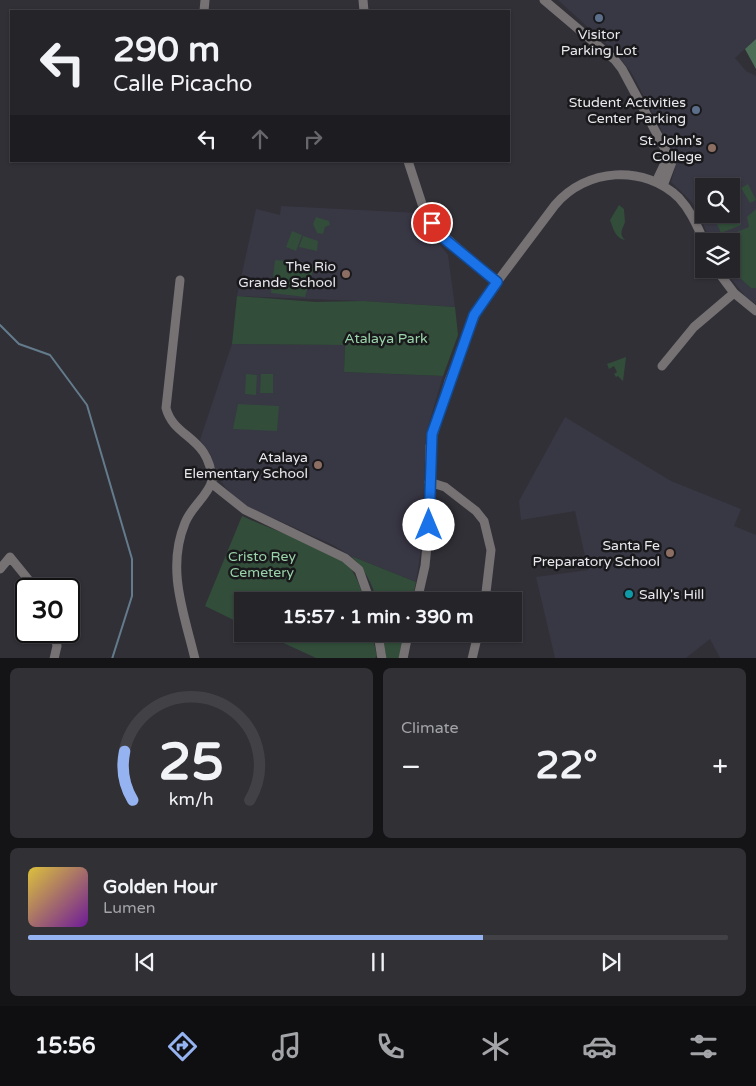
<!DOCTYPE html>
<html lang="en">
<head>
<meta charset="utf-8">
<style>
  :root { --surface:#252429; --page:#313035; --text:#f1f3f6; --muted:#a3a4a8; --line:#424146; --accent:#95b2f1 }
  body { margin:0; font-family:"Varela Round",sans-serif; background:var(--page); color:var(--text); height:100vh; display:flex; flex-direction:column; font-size:19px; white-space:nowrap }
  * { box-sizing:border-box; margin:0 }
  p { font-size:16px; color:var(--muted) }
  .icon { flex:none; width:28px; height:28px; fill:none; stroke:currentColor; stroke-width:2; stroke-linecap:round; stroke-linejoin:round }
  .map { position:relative; height:658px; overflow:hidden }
  .drawer { display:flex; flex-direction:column; gap:10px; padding:10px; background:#141417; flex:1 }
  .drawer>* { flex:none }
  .top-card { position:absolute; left:10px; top:10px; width:500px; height:152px; border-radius:0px; box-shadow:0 1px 4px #0004,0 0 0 1px var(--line); background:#252429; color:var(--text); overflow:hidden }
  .buttons { position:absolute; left:695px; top:178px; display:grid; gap:10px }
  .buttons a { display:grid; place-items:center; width:45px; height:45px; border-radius:0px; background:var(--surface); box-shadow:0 1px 4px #0004,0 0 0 1px var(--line); font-size:25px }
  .speed { position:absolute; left:15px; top:578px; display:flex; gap:10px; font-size:25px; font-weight:700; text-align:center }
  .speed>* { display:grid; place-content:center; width:65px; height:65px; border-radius:50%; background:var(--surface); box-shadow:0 1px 4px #0004,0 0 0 1px var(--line); line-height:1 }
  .speed .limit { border:2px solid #111; border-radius:8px; background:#fff; color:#111 }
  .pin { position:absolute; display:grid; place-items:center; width:42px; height:42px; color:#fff; margin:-21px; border:2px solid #fff; border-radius:50%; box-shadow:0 1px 5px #0007 }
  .me { position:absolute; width:55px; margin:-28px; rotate:0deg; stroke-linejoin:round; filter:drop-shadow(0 0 4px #0008) }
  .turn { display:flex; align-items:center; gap:18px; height:105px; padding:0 20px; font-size:22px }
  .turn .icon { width:65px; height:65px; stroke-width:2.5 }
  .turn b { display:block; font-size:35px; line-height:42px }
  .lanes { display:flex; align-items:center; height:48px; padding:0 20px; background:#0003; justify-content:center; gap:25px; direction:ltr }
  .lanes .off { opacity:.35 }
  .big { font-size:38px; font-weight:800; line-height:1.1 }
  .drawer .widget { flex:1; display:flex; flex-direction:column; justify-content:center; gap:8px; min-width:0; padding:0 18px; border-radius:8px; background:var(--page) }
  .drawer .dial { align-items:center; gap:0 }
  .dial svg { height:130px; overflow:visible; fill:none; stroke:var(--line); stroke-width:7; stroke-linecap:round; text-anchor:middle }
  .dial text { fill:var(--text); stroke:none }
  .song { display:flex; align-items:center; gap:15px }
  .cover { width:60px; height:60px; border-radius:8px; background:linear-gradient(135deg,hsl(50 70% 55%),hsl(280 70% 35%)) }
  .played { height:5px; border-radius:2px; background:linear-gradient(90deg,var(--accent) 65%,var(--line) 65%) }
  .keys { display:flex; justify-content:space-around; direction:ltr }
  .heat { display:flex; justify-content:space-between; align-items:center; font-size:28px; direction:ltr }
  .drawer .tiles { flex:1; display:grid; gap:10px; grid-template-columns:1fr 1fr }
  .widget:last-child { grid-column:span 2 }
  .trip { position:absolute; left:234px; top:592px; width:288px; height:50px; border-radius:0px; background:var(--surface); box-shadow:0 1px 4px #0004,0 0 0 1px var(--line); font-weight:800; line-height:50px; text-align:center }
  .tabs { display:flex; height:80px; justify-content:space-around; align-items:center; background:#0f0e10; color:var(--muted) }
  .tabs .icon { width:35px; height:35px }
  .tabs .selected { color:var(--accent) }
  .tabs b { font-size:22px; color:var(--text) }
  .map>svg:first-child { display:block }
  .built { fill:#383744; fill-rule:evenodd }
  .green { fill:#324d3a }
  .forest { fill:#4d6e56 }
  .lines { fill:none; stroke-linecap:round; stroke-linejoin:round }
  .stream { stroke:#647b8c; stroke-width:2 }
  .minor { stroke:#767172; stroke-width:9 }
  .route-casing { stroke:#114b97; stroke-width:12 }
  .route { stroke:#1a73e8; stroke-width:9 }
  .service-dot { fill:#5c6f8a; stroke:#19191c; stroke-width:2 }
  .education-dot { fill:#8d6e63; stroke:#19191c; stroke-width:2 }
  .culture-dot { fill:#0f9aa8; stroke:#19191c; stroke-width:2 }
  .labels { text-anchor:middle; stroke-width:5; stroke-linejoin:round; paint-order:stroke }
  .poi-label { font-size:14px; fill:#e8e8ed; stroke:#19191c; text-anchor:end }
  .park-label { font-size:14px; fill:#9ad4aa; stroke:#19191c }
</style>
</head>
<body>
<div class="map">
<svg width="756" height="659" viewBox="0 0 756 659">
  <rect width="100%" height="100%" fill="#313037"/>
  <!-- built -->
  <path class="built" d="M558 0H756V39L735 58 746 71 756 76V304L746 297 723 269H731V241H710L699 214 691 201 671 182 675 168 661 129 631 72 614 51ZM704 186H731V214H704Z
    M281 206 418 213 420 220 448 255 455 307 363 301 237 296 256 209 280 215Z
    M232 344 345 345 344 372 443 376 426 433 422 542 416 582 351 556 333 545 242 504 225 487 215 473 211 455 200 440Z
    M565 417 671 481 741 509 734 526 756 535V658H720L710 639 686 658H555L536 577 588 570 575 511 521 520 519 501Z"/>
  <!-- green -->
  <path class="green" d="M748 184 756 200 750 203 741 188Z
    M619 205 624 209C624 212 625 219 625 222 623 229 618 233 625 240 615 238 613 228 610 220Z
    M756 209V288H751L730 269 731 241H715L749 227 747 217Z
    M737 216 741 225 721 233 717 224Z
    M316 217 329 221 330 225 325 227 323 234 317 233 313 224Z
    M292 231 302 235 296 251 286 247Z
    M303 236 318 241 317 251 299 247Z
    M275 260 309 263 314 267 305 297 271 293Z
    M237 296 316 302 363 301 455 307 458 335 443 376 344 372 345 345 232 344Z
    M626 357 623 381 618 376 616 377 614 374 617 372 614 366 609 369 607 364Z
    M246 374 257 375 256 395 245 394Z
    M261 374H273V393H260Z
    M238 404 279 406 277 431 233 429Z
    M242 516C265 527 337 551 351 569 358 579 361 590 365 601H242V624L205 606Z
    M351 556 416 582 412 601H377C372 583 365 569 351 556Z
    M264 634H372L377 656 374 659 316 658Z
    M383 634H403L399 658H386Z"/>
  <!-- forest -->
  <path class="forest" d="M756 39V69L745 49Z"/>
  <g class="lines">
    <!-- stream -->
    <path class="stream" d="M0 325 19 344 50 355 87 405 132 559V596L112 659"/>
    <!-- minor -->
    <path class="minor" d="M363 0 364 11
      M544 0 615 60 622 69 672 162 663 186
      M204 11 205 0
      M408 161 422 204 437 230 497 282
      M656 182 664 165 665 150
      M716 269 734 293 756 311
      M180 280 166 408C174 439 210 436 212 481 207 497 191 507 185 523 166 569 184 613 195 659
      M662 366 694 327 734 293
      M429 482 445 487 476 511 484 521 491 550 485 601
      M211 483 245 510 345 558 359 570 370 601
      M0 569 10 557 36 589
      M417 601 425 566 429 525 430 446 449 381 479 306 555 205C586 168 644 164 679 198 691 211 697 226 704 241
      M54 631 57 646 54 659
      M378 634 382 659
      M403 659 408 634
      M472 659 478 634"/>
  </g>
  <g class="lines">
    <defs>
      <path id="route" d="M429 525 432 434 474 315 497 282 441 236 432 223"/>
    </defs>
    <!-- route casing -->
    <use href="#route" class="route-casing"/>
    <!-- route -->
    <use href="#route" class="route"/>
  </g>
  <!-- markers -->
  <g class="service-dot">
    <circle cx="599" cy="18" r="5"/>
    <circle cx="696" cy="110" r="5"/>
  </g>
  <g class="education-dot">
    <circle cx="712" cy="148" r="5"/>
    <circle cx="346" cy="274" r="5"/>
    <circle cx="318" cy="465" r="5"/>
    <circle cx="670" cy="553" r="5"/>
  </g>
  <circle class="culture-dot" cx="629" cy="594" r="5"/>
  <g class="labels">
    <!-- poi labels -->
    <g class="poi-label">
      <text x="599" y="39" text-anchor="middle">Visitor<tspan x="599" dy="16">Parking Lot</tspan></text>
      <text x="686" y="107">Student Activities<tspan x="686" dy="16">Center Parking</tspan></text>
      <text x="702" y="145">St. John's<tspan x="702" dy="16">College</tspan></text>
      <text x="336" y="271">The Rio<tspan x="336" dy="16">Grande School</tspan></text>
      <text x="308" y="462">Atalaya<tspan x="308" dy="16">Elementary School</tspan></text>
      <text x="660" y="550">Santa Fe<tspan x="660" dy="16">Preparatory School</tspan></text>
      <text x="639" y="599" text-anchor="start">Sally's Hill</text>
    </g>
    <!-- park labels -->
    <g class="park-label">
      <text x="386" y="343">Atalaya Park</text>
      <text x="262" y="561">Cristo Rey<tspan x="262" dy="16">Cemetery</tspan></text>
    </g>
  </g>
</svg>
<div class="buttons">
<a><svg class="icon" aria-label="search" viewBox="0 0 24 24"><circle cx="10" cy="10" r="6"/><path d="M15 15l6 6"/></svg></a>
<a><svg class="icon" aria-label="layers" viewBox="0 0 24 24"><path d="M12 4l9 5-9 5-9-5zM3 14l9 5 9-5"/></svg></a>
</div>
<div class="speed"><div class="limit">30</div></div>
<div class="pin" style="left:432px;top:223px;background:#d93025"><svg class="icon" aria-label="arrive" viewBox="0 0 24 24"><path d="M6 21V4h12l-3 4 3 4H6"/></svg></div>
<svg class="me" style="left:429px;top:525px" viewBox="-20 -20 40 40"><circle r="19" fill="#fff"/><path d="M0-13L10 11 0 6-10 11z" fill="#1a73e8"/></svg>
<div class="trip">15:57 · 1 min · 390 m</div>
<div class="top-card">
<div class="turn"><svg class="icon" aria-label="left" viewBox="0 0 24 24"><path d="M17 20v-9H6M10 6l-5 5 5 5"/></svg><div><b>290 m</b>Calle Picacho</div></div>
<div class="lanes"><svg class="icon" aria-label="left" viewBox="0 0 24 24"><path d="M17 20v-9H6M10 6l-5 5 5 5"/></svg><svg class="icon off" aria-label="ahead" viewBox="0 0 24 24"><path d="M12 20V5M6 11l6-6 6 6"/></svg><svg class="icon off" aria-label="right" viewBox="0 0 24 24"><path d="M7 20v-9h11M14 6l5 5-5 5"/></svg></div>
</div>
</div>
<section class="drawer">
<div class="tiles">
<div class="widget dial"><svg viewBox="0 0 100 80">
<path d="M14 69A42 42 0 1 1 86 69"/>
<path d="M14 69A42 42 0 0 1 9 39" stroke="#95b2f1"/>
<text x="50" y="56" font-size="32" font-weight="700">25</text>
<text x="50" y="72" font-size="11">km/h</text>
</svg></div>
<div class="widget"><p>Climate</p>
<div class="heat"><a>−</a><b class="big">22°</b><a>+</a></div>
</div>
<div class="widget">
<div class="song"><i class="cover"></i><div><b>Golden Hour</b><p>Lumen</p></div></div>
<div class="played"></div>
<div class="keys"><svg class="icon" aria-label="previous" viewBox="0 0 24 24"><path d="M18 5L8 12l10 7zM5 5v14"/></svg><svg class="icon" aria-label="pause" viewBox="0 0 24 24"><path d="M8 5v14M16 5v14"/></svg><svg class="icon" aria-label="next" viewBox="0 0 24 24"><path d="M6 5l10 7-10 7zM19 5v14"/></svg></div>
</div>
</div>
</section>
<nav class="tabs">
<b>15:56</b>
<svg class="icon selected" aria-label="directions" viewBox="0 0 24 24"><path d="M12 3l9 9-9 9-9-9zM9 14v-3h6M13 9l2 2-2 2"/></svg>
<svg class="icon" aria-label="music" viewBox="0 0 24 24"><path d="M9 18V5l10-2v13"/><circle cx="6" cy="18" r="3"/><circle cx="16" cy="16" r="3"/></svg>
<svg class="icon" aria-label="phone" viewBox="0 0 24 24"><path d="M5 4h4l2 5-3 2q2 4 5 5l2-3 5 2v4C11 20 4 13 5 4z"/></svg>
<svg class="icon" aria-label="climate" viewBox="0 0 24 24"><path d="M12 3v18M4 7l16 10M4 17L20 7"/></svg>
<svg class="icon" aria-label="car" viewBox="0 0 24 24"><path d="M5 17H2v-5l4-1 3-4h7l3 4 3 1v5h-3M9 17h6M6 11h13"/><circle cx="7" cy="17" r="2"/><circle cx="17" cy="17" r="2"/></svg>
<svg class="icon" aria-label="filters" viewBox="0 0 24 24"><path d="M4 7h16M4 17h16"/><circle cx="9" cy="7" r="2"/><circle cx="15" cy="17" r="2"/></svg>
</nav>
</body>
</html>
